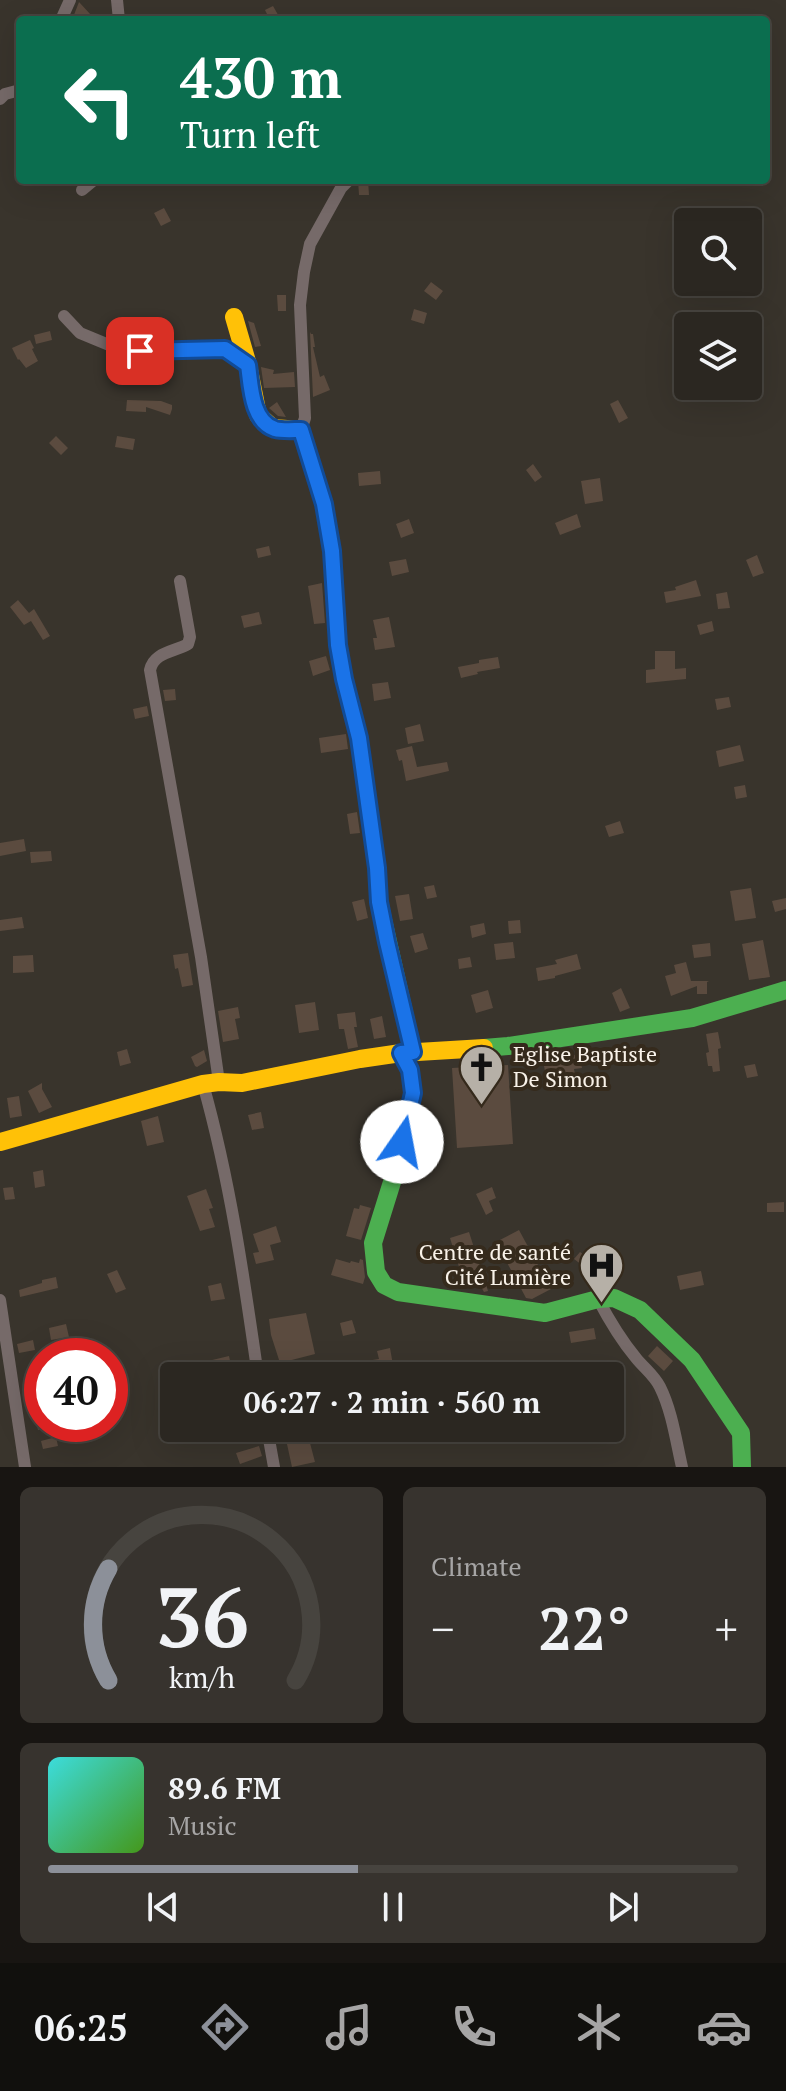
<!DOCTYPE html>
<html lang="en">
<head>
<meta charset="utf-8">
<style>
  :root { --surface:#2b2721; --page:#37332e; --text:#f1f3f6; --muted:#a6a5a5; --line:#47443f; --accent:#8c9099 }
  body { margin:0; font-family:"PT Serif",serif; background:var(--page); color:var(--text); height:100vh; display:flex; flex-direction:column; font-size:30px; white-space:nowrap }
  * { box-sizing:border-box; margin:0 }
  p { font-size:26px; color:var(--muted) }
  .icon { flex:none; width:44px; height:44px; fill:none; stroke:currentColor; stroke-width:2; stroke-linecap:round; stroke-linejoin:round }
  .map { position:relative; height:1467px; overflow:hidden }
  .side { display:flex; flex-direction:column; gap:20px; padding:20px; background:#181512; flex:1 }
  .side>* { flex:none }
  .hud { position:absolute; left:16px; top:16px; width:754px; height:168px; border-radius:8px; box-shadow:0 8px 32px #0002,0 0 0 2px var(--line); background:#0b6e4f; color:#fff; overflow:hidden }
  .fabs { position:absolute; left:674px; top:208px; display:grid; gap:16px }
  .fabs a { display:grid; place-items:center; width:88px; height:88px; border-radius:8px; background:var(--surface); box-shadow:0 8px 32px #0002,0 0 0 2px var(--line); font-size:40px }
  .speed { position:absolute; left:24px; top:1338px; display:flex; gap:16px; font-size:40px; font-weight:700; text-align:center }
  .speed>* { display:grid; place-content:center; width:104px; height:104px; border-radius:50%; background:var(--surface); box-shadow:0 8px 32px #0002,0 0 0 2px var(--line); line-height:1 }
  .speed .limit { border:12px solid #d22; background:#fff; color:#111 }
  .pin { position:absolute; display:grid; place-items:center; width:68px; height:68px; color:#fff; margin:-34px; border-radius:16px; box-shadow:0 4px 12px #0006 }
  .me { position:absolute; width:88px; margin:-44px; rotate:12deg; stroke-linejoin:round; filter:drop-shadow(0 0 6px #0008) }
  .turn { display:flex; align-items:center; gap:28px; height:168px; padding:0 32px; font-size:36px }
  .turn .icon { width:104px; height:104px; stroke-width:2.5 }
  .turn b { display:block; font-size:56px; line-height:68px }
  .big { font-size:60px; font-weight:700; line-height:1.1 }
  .side .tile { flex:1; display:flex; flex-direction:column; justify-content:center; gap:12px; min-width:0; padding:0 28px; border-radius:12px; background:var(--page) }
  .side .dial { align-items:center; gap:0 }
  .dial svg { height:208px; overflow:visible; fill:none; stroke:var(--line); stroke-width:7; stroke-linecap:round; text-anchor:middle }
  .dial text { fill:var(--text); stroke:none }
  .song { display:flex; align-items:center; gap:24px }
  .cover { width:96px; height:96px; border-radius:12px; background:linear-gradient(135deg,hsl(180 70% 55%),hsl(100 70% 35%)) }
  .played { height:8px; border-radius:4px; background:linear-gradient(90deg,var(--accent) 45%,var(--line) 45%) }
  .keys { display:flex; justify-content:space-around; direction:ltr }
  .heat { display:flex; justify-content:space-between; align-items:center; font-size:44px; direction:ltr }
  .side .tiles { flex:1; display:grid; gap:20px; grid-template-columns:1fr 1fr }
  .tile:last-child { grid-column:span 2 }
  .trip { position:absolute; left:160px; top:1362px; width:464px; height:80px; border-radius:8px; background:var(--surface); box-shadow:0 8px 32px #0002,0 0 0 2px var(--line); font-weight:700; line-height:80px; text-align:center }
  .dock { display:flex; height:128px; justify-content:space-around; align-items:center; background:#11100d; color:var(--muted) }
  .dock .icon { width:56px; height:56px }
  .dock .on { color:var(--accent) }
  .dock b { font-size:36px; color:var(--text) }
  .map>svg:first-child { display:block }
  .building { fill:#5b4b3f }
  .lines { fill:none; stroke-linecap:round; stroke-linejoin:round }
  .street { stroke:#766a69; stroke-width:12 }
  .fast { stroke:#4caf50; stroke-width:18 }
  .slow { stroke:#ffc107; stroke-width:18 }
  .route-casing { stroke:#114b97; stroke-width:20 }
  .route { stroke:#1a73e8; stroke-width:14 }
  .labels { text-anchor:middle; stroke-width:8; stroke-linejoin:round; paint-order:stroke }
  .poi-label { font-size:22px; fill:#f9f2e9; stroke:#352a1c; text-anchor:start }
</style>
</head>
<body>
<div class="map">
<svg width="786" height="1467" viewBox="0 0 786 1467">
  <rect width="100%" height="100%" fill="#39342c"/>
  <!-- building -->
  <path class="building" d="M79 2 91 15 85 20H72Z
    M273 6 281 20H270L265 10Z
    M358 180H368L369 195H359Z
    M164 208 171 221 161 226 154 213Z
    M431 282 443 291 436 300 424 291Z
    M277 295H286V311H278Z
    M414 309 427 313 424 324 411 320Z
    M248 321 254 323 261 346 255 347Z
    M50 331 52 340 36 344 34 335Z
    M310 332 311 334H313L315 347H313L320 377 324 375 330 390 313 397Z
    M30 340 34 348 32 349 38 361 26 368 19 359 18 360 12 348Z
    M261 367 274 370 273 374 294 372 295 387 264 388Z
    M127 400 161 401 172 405V409L170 415 146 407V412L126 411Z
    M618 400 628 418 619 423 610 404Z
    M277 402 286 417 278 416 269 408Z
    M56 436 68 448 61 455 49 443Z
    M117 436 135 439 133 450 115 447Z
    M533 464 542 477 535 482 526 470Z
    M380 471 381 484 359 486 358 473Z
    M600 478 603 501 585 504 581 481Z
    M577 514 581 527 560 535 555 523Z
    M409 519 414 533 401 538 396 524Z
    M269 546 271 555 258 558 256 549Z
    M757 555 764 573 753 577 746 560Z
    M406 559 409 572 392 576 389 562Z
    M696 580 701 596 666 603 664 592 676 590 675 587Z
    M322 583 325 623 314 624 308 586Z
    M727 592 730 608 718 609 716 594Z
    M18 600 29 613 34 609 50 636 43 640 31 621 24 625 10 607Z
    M259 612 262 624 244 628 241 616Z
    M389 617 395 647 375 650 373 638H377L373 620Z
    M712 621 714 631 700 635 697 625Z
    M655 651H675V669L686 668V679L646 683V670L655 669Z
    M326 656 330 670 313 676 309 661Z
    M498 657 500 668 477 672 478 674 461 678 458 667 479 663V660Z
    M388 682 391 698 374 701 372 684Z
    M175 689 176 700 165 701 163 690Z
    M729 697 731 707 717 710 715 699Z
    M147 706 149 716 135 719 133 709Z
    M420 724 424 741 408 744 405 728Z
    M346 734 348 749 321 753 319 738Z
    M740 745 744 761 719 767 716 751Z
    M412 746 417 767 447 762 449 771 406 781 402 760 399 761 396 750Z
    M745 785 747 797 736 799 734 787Z
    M357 812 360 833 350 834 347 814Z
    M620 821 624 833 609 837 605 826Z
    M24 839 26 851 0 856V843Z
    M51 851 52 861 31 863 30 852Z
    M434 885 437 897 427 899 424 887Z
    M751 888 756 918 735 921 730 891Z
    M409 894 413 919 400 921 395 896Z
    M786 898V909L775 912 772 901Z
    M364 899 368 918 357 921 352 902Z
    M22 917 24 928 0 931V920Z
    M520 920 521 933 509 934 508 921Z
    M484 923 486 934 472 938 470 926Z
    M423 933 428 949 415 953 410 936Z
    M763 940 770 977 749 980 742 944Z
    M513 942 515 958 496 960 494 944Z
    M710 943 711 956 694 958 692 945Z
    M188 953 193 985 182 987 178 968 175 969 173 955Z
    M577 954 581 969 555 976V978L538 981 536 968 557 964 555 960Z
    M33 955 34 972 13 973V956Z
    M470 957 472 967 459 969 458 959Z
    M686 962 691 981H709L707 982V994H697V986L671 996 665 976 676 973 674 965Z
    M621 988 630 1008 620 1012 612 993Z
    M488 990 493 1008 476 1013 471 995Z
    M315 1002 319 1030 299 1033 295 1005Z
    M238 1007 240 1018 235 1019 239 1039 223 1042 218 1011Z
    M355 1012 357 1027H354L358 1047 348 1049 344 1029H339L337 1014Z
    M382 1016 386 1037 374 1039 370 1019Z
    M718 1032 721 1048 718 1049 720 1071 713 1072 712 1066H708L706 1053 709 1052 706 1034Z
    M127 1049 131 1063 120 1066 117 1052Z
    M204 1050 207 1061 197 1067 195 1066 191 1057Z
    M579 1054 582 1068 574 1069 577 1085 549 1091 543 1061Z
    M755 1064 758 1076 747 1078 744 1066Z
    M508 1065 513 1144 457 1148 452 1068Z
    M42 1083V1089L52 1107 39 1113 28 1091Z
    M19 1096 22 1116 10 1118 7 1098Z
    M261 1112 264 1128 252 1130 248 1115Z
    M158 1116 164 1142 147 1146 141 1121Z
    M43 1170 45 1186 35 1188 33 1172Z
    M13 1187 15 1199 5 1200 3 1188Z
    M492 1187 496 1198 489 1201 493 1211 486 1215 476 1194Z
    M206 1189 213 1208 209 1209 215 1227 200 1231 187 1196Z
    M784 1202V1212H767V1203Z
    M360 1205 371 1208 361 1240 346 1236 354 1208 359 1209Z
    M276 1226 281 1242 270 1245 274 1260 256 1264 253 1253 259 1252 253 1234Z
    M519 1230 551 1289 532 1299 526 1298 496 1242Z
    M469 1232 488 1291 484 1292 470 1267 460 1270 450 1238Z
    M580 1252 607 1272 597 1284 583 1272 586 1268 574 1259Z
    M336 1259 350 1263 351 1261 359 1263 360 1259 363 1260 365 1277 363 1284 331 1275Z
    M117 1270 126 1289 116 1293 107 1274Z
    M701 1271 704 1285 680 1290 677 1276Z
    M56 1277 58 1288 20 1297 19 1290 42 1283V1280Z
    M221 1283 225 1299 211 1301 208 1286Z
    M306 1313 315 1354 280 1363 271 1335 269 1319Z
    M352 1320 356 1333 343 1336 340 1323Z
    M66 1324 69 1337 51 1340 49 1328Z
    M594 1328 596 1339 571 1343 569 1332Z
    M33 1340 35 1350 19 1353 17 1344Z
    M657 1346 673 1361 664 1371 648 1356Z
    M390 1348 393 1365 368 1370 366 1361 379 1359 377 1351Z
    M229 1356 232 1370 211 1375 208 1361Z
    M42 1377V1429L38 1430 28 1380Z
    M196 1428H228V1431L199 1439Z
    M310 1428H325L326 1440 310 1443 315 1462 292 1467 285 1435Z
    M56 1437 58 1446 43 1449 41 1441Z
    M259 1446 262 1456 240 1464 236 1453Z"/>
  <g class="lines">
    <!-- street -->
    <path class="street" d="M117 0 119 20
      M61 20 70 0
      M0 99 5 94 20 90
      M82 190 94 180
      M64 316 80 333 109 345 140 351 225 349 248 365
      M301 430 305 418 300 305 304 272 310 244 341 188 349 180
      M180 581 190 637 188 644C174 652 154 652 150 670L201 957 219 1082
      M203 1084C230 1180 244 1278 258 1376
      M598 1299C609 1320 621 1340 636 1358 644 1368 654 1375 660 1387 672 1411 676 1441 682 1467
      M0 1300 25 1467
      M267 1428 274 1467"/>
    <!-- fast -->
    <path class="fast" d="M336 618 338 645 344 679 359 738 377 868 379 902 413 1052
      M484 1048 508 1046 692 1018 786 990
      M401 1053 410 1070 413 1093 397 1166 373 1243 376 1272 384 1285 398 1292 545 1313 598 1299 614 1298 640 1310 692 1360 741 1433 742 1467"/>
    <!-- slow -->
    <path class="slow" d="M234 317 248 365 258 415 273 428 301 430 324 504 332 551 336 618
      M0 1142 203 1084 219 1082 242 1083 360 1059 401 1053 484 1048"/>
  </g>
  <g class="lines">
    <defs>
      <path id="route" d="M140 351 225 349 248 365C251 385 251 421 275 429 282 431 293 430 301 430L324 504 332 551 338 645 344 679 359 738 377 868 379 902 387 942 413 1052 401 1053 410 1070 413 1093 402 1142"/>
    </defs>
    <!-- route casing -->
    <use href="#route" class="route-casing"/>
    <!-- route -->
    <use href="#route" class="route"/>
  </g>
  <!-- icons -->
  <defs>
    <symbol id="church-pin" viewBox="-11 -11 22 30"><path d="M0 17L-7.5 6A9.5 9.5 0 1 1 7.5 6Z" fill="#b6b0a7" stroke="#352a1c"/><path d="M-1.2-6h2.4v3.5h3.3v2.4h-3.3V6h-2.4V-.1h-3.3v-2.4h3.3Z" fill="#111"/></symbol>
    <symbol id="hospital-pin" viewBox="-11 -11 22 30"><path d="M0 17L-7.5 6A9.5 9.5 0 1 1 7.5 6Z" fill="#b6b0a7" stroke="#352a1c"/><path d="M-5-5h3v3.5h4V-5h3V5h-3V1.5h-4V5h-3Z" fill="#111"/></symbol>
  </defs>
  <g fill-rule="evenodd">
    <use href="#church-pin" x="456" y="1042" width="51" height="69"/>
    <use href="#hospital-pin" x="576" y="1240" width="51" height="69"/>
  </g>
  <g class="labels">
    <!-- poi labels -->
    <g class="poi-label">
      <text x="513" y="1062">Eglise Baptiste<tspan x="513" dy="25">De Simon</tspan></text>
      <text x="571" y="1260" text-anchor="end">Centre de santé<tspan x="571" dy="25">Cité Lumière</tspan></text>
    </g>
  </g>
</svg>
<div class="fabs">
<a><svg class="icon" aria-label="search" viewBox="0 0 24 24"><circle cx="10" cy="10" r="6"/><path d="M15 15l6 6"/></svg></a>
<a><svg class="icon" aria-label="layers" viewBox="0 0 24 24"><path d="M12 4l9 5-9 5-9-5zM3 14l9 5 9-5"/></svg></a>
</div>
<div class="speed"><div class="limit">40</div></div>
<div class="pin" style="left:140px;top:351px;background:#d93025"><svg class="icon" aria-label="arrive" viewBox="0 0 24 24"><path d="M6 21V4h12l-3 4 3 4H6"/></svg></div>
<svg class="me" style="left:402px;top:1142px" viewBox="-20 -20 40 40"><circle r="19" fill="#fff"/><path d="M0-13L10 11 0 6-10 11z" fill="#1a73e8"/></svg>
<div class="trip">06:27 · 2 min · 560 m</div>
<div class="hud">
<div class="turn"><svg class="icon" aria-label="left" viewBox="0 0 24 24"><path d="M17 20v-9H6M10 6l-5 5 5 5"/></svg><div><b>430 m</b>Turn left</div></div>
</div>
</div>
<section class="side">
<div class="tiles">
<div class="tile dial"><svg viewBox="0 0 100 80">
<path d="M14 69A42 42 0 1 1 86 69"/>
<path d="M14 69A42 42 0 0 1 14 26" stroke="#8c9099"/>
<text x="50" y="56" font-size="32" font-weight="700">36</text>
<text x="50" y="72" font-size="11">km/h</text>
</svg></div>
<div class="tile"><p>Climate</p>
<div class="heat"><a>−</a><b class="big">22°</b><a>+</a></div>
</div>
<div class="tile">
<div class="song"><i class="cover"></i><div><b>89.6 FM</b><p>Music</p></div></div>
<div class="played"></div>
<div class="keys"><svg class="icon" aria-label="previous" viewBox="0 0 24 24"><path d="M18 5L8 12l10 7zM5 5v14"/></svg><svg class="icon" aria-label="pause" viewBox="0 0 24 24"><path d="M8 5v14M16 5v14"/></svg><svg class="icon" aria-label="next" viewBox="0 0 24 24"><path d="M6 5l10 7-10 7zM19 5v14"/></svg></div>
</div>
</div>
</section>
<nav class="dock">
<b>06:25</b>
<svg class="icon on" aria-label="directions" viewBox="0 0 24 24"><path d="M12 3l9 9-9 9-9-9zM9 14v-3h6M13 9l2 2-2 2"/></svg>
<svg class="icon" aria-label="music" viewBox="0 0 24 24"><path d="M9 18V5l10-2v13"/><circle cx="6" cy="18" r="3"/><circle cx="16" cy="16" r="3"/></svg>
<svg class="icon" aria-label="phone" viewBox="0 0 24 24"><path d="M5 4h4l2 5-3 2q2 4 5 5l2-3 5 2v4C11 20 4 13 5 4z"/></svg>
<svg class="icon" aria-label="climate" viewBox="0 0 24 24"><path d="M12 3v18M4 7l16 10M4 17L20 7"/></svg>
<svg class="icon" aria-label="car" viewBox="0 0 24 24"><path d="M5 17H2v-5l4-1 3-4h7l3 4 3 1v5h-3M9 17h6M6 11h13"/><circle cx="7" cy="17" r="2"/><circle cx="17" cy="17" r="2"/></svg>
</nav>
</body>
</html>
